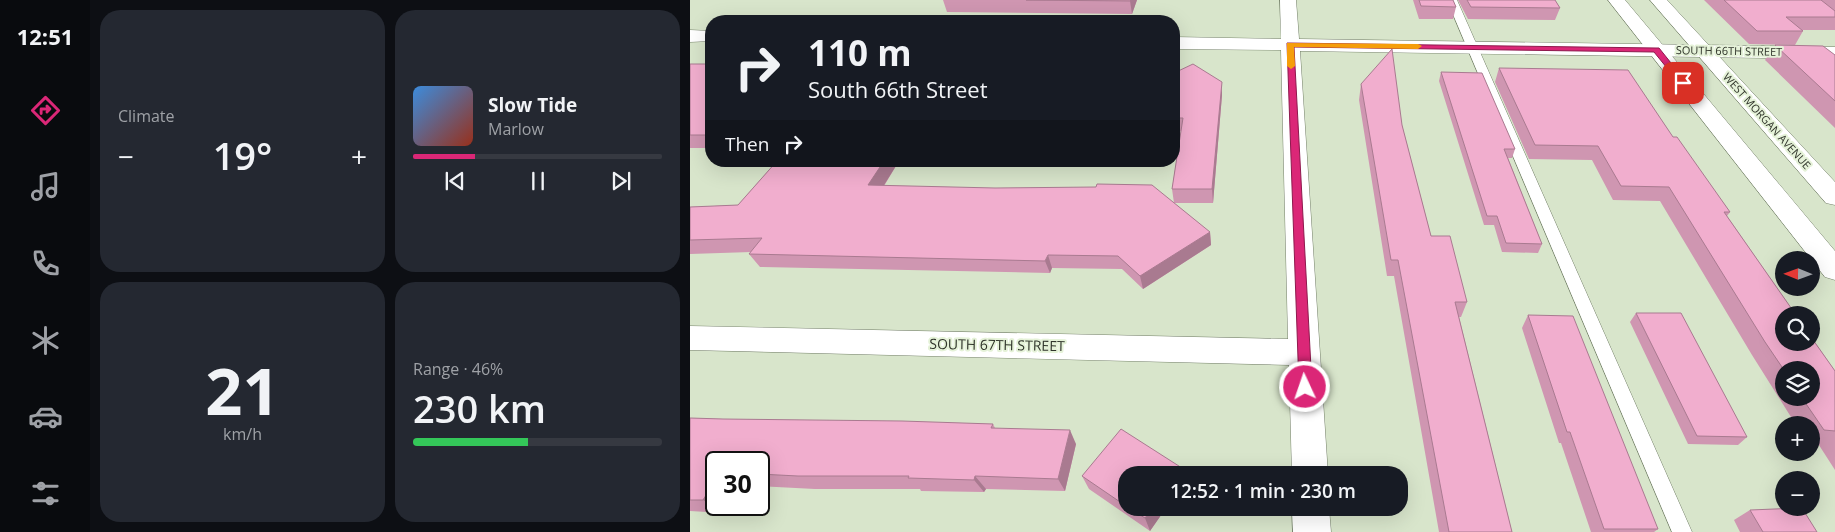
<!DOCTYPE html>
<html lang="en">
<head>
<meta charset="utf-8">
<style>
  :root { --surface:#171b24; --page:#242831; --text:#f1f3f6; --muted:#9ea1a6; --line:#363941; --accent:#db2777 }
  body { margin:0; font-family:"Open Sans",sans-serif; background:var(--page); color:var(--text); height:100vh; display:flex; flex-direction:column; font-size:19px; white-space:nowrap }
  * { box-sizing:border-box; margin:0 }
  p { font-size:16px; color:var(--muted) }
  .icon { flex:none; width:28px; height:28px; fill:none; stroke:currentColor; stroke-width:2; stroke-linecap:round; stroke-linejoin:round }
  .map { position:relative; flex:1; overflow:hidden }
  .panel { display:flex; flex-direction:column; gap:10px; padding:10px; background:#0d0f14; width:600px }
  .panel>* { flex:none }
  .guide { position:absolute; left:15px; top:15px; width:475px; height:152px; border-radius:20px; box-shadow:0 5px 20px #0002; background:#171b24; color:var(--text); overflow:hidden }
  .needle { width:32px; rotate:271deg }
  .fabs { position:absolute; left:1085px; top:251px; display:grid; gap:10px }
  .fabs a { display:grid; place-items:center; width:45px; height:45px; border-radius:50%; background:var(--surface); box-shadow:0 5px 20px #0002; font-size:25px }
  .speed { position:absolute; left:15px; top:451px; display:flex; gap:10px; font-size:25px; font-weight:700; text-align:center }
  .speed>* { display:grid; place-content:center; width:65px; height:65px; border-radius:50%; background:var(--surface); box-shadow:0 5px 20px #0002; line-height:1 }
  .speed .limit { border:2px solid #111; border-radius:8px; background:#fff; color:#111 }
  .pin { position:absolute; display:grid; place-items:center; width:42px; height:42px; color:#fff; margin:-21px; border-radius:10px; box-shadow:0 2px 8px #0006 }
  .me { position:absolute; width:55px; margin:-28px; rotate:357deg; stroke-linejoin:round; filter:drop-shadow(0 0 4px #0008) }
  .turn { display:flex; align-items:center; gap:18px; height:105px; padding:0 20px; font-size:22px }
  .turn .icon { width:65px; height:65px; stroke-width:2.5 }
  .turn b { display:block; font-size:35px; line-height:42px }
  .then { display:flex; align-items:center; height:48px; padding:0 20px; background:#0003; gap:10px; font-size:19px }
  .big { font-size:38px; font-weight:600; line-height:1.1 }
  .panel .tile { flex:1; display:flex; flex-direction:column; justify-content:center; gap:8px; min-width:0; padding:0 18px; border-radius:20px; background:var(--page) }
  .panel .dial { align-items:center; gap:0 }
  .dial b { font-size:65px; line-height:1 }
  .song { display:flex; align-items:center; gap:15px }
  .cover { width:60px; height:60px; border-radius:8px; background:linear-gradient(135deg,hsl(210 70% 55%),hsl(10 70% 35%)) }
  .played { height:5px; border-radius:2px; background:linear-gradient(90deg,var(--accent) 25%,var(--line) 25%) }
  .keys { display:flex; justify-content:space-around; direction:ltr }
  .heat { display:flex; justify-content:space-between; align-items:center; font-size:28px; direction:ltr }
  .charge { height:8px; border-radius:4px; background:linear-gradient(90deg,#34c759 46%,var(--line) 0) }
  .panel .tiles { flex:1; display:grid; gap:10px; grid-template-columns:repeat(2,1fr) }
  .trip { position:absolute; left:428px; top:466px; width:290px; height:50px; border-radius:20px; background:var(--surface); box-shadow:0 5px 20px #0002; font-weight:600; line-height:50px; text-align:center }
  main { display:flex; flex:1; min-height:0 }
  .tab-bar { display:flex; flex-direction:column; width:90px; justify-content:space-around; align-items:center; background:#090b0e; color:var(--muted) }
  .tab-bar .icon { width:35px; height:35px }
  .tab-bar .active { color:var(--accent) }
  .tab-bar b { font-size:22px; color:var(--text) }
  .map>svg:first-child { display:block }
  .lines { fill:none; stroke-linecap:round; stroke-linejoin:round }
  .service-casing { stroke:#737f68; stroke-width:1 }
  .minor-casing { stroke:#737f68; stroke-width:1 }
  .tertiary-casing { stroke:#737f68; stroke-width:1 }
  .service { fill:#fff; fill-rule:evenodd }
  .minor { fill:#fff; fill-rule:evenodd }
  .tertiary { fill:#fff; fill-rule:evenodd }
  .wall { fill:#cf96b1; fill-rule:evenodd }
  .shaded-wall { fill:#a97a90 }
  .building { fill:#f1aece; stroke:#a97a90 }
  .route { fill:#db2777; stroke:#8e194d }
  .slow { fill:#f59e0b }
  .labels { text-anchor:middle; stroke-width:4; stroke-linejoin:round; paint-order:stroke }
  .far-street-label { font-size:11px; fill:#30352b; stroke:#e5f2d8 }
  .street-label { font-size:14px; fill:#30352b; stroke:#e5f2d8 }
</style>
</head>
<body>
<main>
<nav class="tab-bar">
<b>12:51</b>
<svg class="icon active" aria-label="directions" viewBox="0 0 24 24"><path d="M12 3l9 9-9 9-9-9zM9 14v-3h6M13 9l2 2-2 2"/></svg>
<svg class="icon" aria-label="music" viewBox="0 0 24 24"><path d="M9 18V5l10-2v13"/><circle cx="6" cy="18" r="3"/><circle cx="16" cy="16" r="3"/></svg>
<svg class="icon" aria-label="phone" viewBox="0 0 24 24"><path d="M5 4h4l2 5-3 2q2 4 5 5l2-3 5 2v4C11 20 4 13 5 4z"/></svg>
<svg class="icon" aria-label="climate" viewBox="0 0 24 24"><path d="M12 3v18M4 7l16 10M4 17L20 7"/></svg>
<svg class="icon" aria-label="car" viewBox="0 0 24 24"><path d="M5 17H2v-5l4-1 3-4h7l3 4 3 1v5h-3M9 17h6M6 11h13"/><circle cx="7" cy="17" r="2"/><circle cx="17" cy="17" r="2"/></svg>
<svg class="icon" aria-label="filters" viewBox="0 0 24 24"><path d="M4 7h16M4 17h16"/><circle cx="9" cy="7" r="2"/><circle cx="15" cy="17" r="2"/></svg>
</nav>
<section class="panel">
<div class="tiles">
<div class="tile"><p>Climate</p>
<div class="heat"><a>−</a><b class="big">19°</b><a>+</a></div>
</div>
<div class="tile">
<div class="song"><i class="cover"></i><div><b>Slow Tide</b><p>Marlow</p></div></div>
<div class="played"></div>
<div class="keys"><svg class="icon" aria-label="previous" viewBox="0 0 24 24"><path d="M18 5L8 12l10 7zM5 5v14"/></svg><svg class="icon" aria-label="pause" viewBox="0 0 24 24"><path d="M8 5v14M16 5v14"/></svg><svg class="icon" aria-label="next" viewBox="0 0 24 24"><path d="M6 5l10 7-10 7zM19 5v14"/></svg></div>
</div>
<div class="tile dial"><b>21</b><p>km/h</p></div>
<div class="tile"><p>Range · 46%</p><b class="big">230 km</b><div class="charge"></div></div>
</div>
</section>
<div class="map">
<svg width="1145" height="532" viewBox="0 0 1145 532">
  <rect width="100%" height="100%" fill="#d8e5cb"/>
  <g class="lines">
    <defs>
      <path id="service" d="M757 0H767L1002 532H982Z"/>
      <path id="minor" d="M590 0H606L609 39 1145 47V59L610 51 638 475H602L599 365 0 350V326L598 339 591 50 484 49V37L591 39Z
        M0 30 21 31V41L0 42Z
        M602 508H639L641 532H603Z"/>
      <path id="tertiary" d="M918 0H935L1145 251V280L1135 277Z
        M960 0H977L1145 182V205L1136 203Z"/>
    </defs>
    <!-- service casing -->
    <use href="#service" class="service-casing"/>
    <!-- minor casing -->
    <use href="#minor" class="minor-casing"/>
    <!-- tertiary casing -->
    <use href="#tertiary" class="tertiary-casing"/>
    <!-- service -->
    <use href="#service" class="service"/>
    <!-- minor -->
    <use href="#minor" class="minor"/>
    <!-- tertiary -->
    <use href="#tertiary" class="tertiary"/>
  </g>
  <!-- wall -->
  <path class="wall" d="M253 0H447L442 14 257 12Z
    M723 0H763L766 7 763 19H729Z
    M768 0H865L870 8 865 20 778 19Z
    M1014 0H1145V30H1112L1113 31 1105 45 1059 44Z
    M1085 45 1145 55V128L1075 60Z
    M0 64H21V148H0Z
    M809 68 983 137 1040 212 1037 216 1145 371V470L1127 442H1121V425H1106L1062 355 970 201 923 200 902 160 839 159 805 82ZM1094 370 1121 398H1094Z
    M751 72 825 149 822 158H818L852 244 848 253 812 252 804 225H794L749 81Z
    M484 73 532 95 523 203H484L482 189 491 131H484Z
    M671 84 712 125 741 236 777 302 771 317H769L822 532H749L704 276H697L669 100Z
    M87 161H209L194 186 520 232 521 245 453 289 432 269 362 268 360 273 70 267 59 254 61 252 0 254V207L48 205Z
    M946 313 1057 437 1048 445 998 444 940 322Z
    M838 315 968 529 964 532H901L871 443H869L832 328Z
    M0 418 33 419 303 424 305 428 386 444 375 491 296 489 294 492 231 491 230 489H125L69 486V462H26L34 513 0 511Z
    M436 475V508H476L460 531 399 489 392 476Z
    M1060 510 1127 532H1050L1044 520Z"/>
  <!-- shaded-wall -->
  <path class="shaded-wall" d="M441 0H447L442 14 440 1Z
    M532 82V95L523 203 522 189Z
    M194 161H209L186 198 178 185Z
    M520 232 521 245 453 289 450 276Z
    M358 255 362 268 360 273 355 261Z
    M380 430 386 444 375 491 368 479Z
    M492 468 493 475H487Z
    M285 476 296 489 294 492 284 480Z
    M26 479V505H38L34 513 13 500Z
    M463 508H476L460 531 455 518Z"/>
  <!-- building -->
  <path class="building" d="M336 0H441L440 1Z
    M729 0H763L766 7 731 6Z
    M777 0H865L870 8 781 7Z
    M1034 0H1131L1145 11V17H1096L1113 31H1067Z
    M1085 45 1133 46 1145 55V101Z
    M702 49 712 125 741 236H760L777 302H765L822 532H759L708 260H701L671 84Z
    M0 64H21V135H0Z
    M503 64 532 82 522 189H482L493 118H484V73Z
    M809 68 938 70 983 137H987L1040 212H1034L1106 315H1094V342H1121V337L1145 371V431L1134 430 1112 398H1121V370H1094L1075 342 979 187 931 186 908 146 845 145Z
    M751 72 792 73 825 149H814L852 244 816 243 807 216H797Z
    M87 161H194L178 185 305 188 406 187 407 184 462 185 520 232 450 276 428 256 358 255 355 261 59 254 72 238 0 240V207L48 205Z
    M946 313H991L1057 437 1007 436Z
    M838 315 883 316 968 529H914L880 432H877Z
    M0 418 33 419 212 421 303 424 301 428 380 430 368 479 285 476 284 480 218 478 219 476H108L69 474V462H26V479L13 500H0Z
    M431 429 492 468 487 475H436V506L392 476Z
    M439 508H463L455 518Z
    M1109 508H1112L1127 532H1073L1060 510Z"/>
  <!-- route -->
  <path class="route" d="M597 43 966 48H969L997 83 990 84 964 52 604 47 622 387 620 391 615 393 611 391 609 387Z"/>
  <!-- slow -->
  <path class="slow" d="M597 43 728 44 732 46 728 49 604 47 605 66 601 69 597 66Z"/>
  <g class="labels">
    <!-- far-street labels -->
    <g class="far-street-label">
      <text transform="translate(1039 51) rotate(1)" y="4">SOUTH 66TH STREET</text>
      <text transform="translate(1077 121) rotate(48)" y="4">WEST MORGAN AVENUE</text>
    </g>
    <!-- street labels -->
    <g class="street-label">
      <text transform="translate(307 345) rotate(1)" y="5">SOUTH 67TH STREET</text>
    </g>
  </g>
</svg>
<div class="fabs">
<a><svg class="needle" viewBox="-14 -14 28 28"><path d="M0-13l5 13h-10z" fill="#e53935"/><path d="M0 13l5-13h-10z" fill="#9ea1a6"/></svg></a>
<a><svg class="icon" aria-label="search" viewBox="0 0 24 24"><circle cx="10" cy="10" r="6"/><path d="M15 15l6 6"/></svg></a>
<a><svg class="icon" aria-label="layers" viewBox="0 0 24 24"><path d="M12 4l9 5-9 5-9-5zM3 14l9 5 9-5"/></svg></a>
<a>+</a>
<a>−</a>
</div>
<div class="speed"><div class="limit">30</div></div>
<div class="pin" style="left:993px;top:83px;background:#d93025"><svg class="icon" aria-label="arrive" viewBox="0 0 24 24"><path d="M6 21V4h12l-3 4 3 4H6"/></svg></div>
<svg class="me" style="left:615px;top:387px" viewBox="-20 -20 40 40"><circle r="17" fill="#db2777" stroke="#fff" stroke-width="3"/><path d="M0-11L8 9 0 5-8 9z" fill="#fff"/></svg>
<div class="trip">12:52 · 1 min · 230 m</div>
<div class="guide">
<div class="turn"><svg class="icon" aria-label="right" viewBox="0 0 24 24"><path d="M7 20v-9h11M14 6l5 5-5 5"/></svg><div><b>110 m</b>South 66th Street</div></div>
<div class="then">Then<svg class="icon" aria-label="right" viewBox="0 0 24 24"><path d="M7 20v-9h11M14 6l5 5-5 5"/></svg></div>
</div>
</div>
</main>
</body>
</html>
